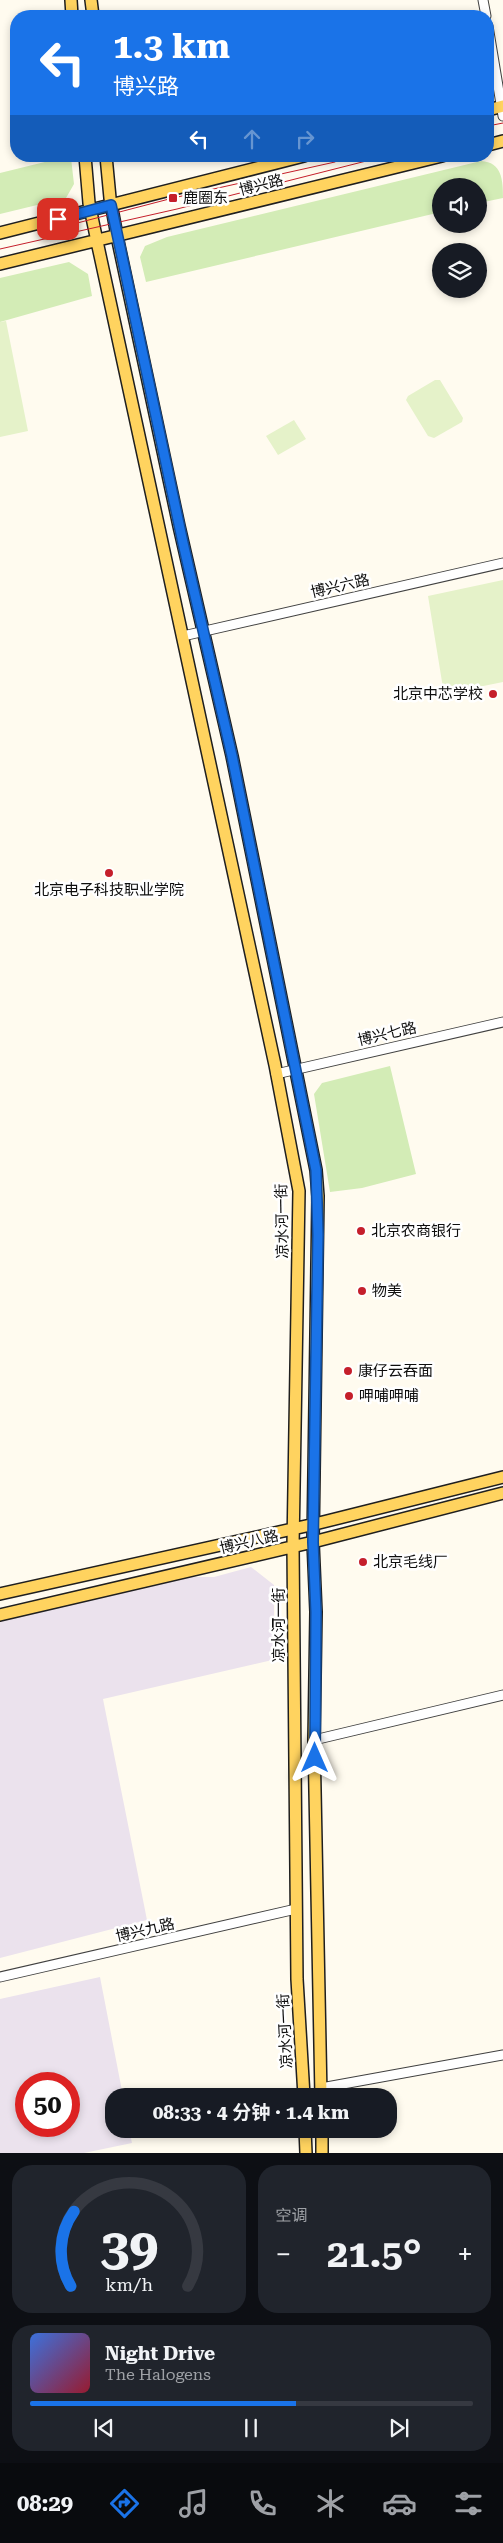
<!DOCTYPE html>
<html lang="zh">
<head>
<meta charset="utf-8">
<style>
  :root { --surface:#171b24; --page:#20242c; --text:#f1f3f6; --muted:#9ea1a6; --line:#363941; --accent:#1a73e8 }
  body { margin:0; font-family:"Roboto Serif","Noto Sans SC",serif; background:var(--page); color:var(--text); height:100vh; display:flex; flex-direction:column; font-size:19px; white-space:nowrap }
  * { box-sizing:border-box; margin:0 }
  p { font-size:16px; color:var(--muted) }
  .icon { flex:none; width:28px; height:28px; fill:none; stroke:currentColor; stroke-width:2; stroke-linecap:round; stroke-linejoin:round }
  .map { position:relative; height:2153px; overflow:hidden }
  .side { display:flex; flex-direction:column; gap:12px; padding:12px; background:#0d0f14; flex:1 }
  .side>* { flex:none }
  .banner { position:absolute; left:10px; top:10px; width:484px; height:152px; border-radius:20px; box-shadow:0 2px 8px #0003; background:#1a73e8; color:#fff; overflow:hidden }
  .buttons { position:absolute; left:432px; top:178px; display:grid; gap:10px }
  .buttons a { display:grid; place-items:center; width:55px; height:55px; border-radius:50%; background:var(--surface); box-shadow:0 2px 8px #0003; font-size:25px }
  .speed { position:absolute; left:15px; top:2072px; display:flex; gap:10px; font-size:25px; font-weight:700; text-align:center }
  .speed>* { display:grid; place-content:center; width:65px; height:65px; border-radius:50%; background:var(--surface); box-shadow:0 2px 8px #0003; line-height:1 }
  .speed .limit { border:8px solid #d22; background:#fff; color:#111 }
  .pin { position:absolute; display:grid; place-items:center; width:42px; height:42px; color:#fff; margin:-21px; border-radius:10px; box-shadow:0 2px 8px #0006 }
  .me { position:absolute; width:55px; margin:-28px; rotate:0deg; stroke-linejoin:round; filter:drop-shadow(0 0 4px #0008) }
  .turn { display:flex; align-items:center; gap:18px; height:105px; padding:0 20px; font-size:22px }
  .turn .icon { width:65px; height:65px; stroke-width:2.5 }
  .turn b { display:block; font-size:35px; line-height:42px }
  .lanes { display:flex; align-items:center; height:48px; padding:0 20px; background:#0003; justify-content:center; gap:25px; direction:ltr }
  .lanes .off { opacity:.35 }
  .big { font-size:38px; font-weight:700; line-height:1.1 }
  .side .widget { flex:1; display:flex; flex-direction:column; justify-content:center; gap:8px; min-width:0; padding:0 18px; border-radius:20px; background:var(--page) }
  .side .dial { align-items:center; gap:0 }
  .dial svg { height:130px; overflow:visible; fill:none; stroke:var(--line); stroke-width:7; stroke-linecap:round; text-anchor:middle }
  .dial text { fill:var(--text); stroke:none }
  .song { display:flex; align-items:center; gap:15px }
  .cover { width:60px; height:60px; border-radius:8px; background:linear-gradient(135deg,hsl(220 70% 55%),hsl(350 70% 35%)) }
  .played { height:5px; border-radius:2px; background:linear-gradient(90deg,var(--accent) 60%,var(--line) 60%) }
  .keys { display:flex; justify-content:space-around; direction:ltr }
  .heat { display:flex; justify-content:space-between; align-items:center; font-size:28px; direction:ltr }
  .side .tiles { flex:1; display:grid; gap:12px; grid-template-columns:1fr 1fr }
  .widget:last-child { grid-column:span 2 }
  .trip { position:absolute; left:105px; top:2088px; width:292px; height:50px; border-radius:20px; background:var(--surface); box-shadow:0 2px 8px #0003; font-weight:700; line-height:50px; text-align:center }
  .tab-bar { display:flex; height:80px; justify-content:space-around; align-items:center; background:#090b0e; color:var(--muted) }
  .tab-bar .icon { width:35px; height:35px }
  .tab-bar .on { color:var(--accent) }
  .tab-bar b { font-size:22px; color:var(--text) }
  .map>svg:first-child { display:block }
  .industrial { fill:#ebe2ed; fill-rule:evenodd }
  .green { fill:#d3ecb6 }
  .pitch { fill:#e5f2c9 }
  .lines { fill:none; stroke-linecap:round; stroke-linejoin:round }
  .minor-casing { stroke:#414141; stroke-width:11 }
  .major-casing { stroke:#1f1f1f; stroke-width:14 }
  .minor { stroke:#fff; stroke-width:9 }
  .major { stroke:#ffd35f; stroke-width:11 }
  .tram { stroke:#c51f2b; stroke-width:1 }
  .route-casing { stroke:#114b97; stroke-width:12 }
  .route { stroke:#1a73e8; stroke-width:9 }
  .poi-dot { fill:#c51f2b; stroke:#fff; stroke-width:2 }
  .labels { text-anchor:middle; stroke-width:5; stroke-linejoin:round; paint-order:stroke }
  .street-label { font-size:15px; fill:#0e0e0e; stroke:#fff }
  .poi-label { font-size:15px; fill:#0e0e0e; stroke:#fff; text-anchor:start }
</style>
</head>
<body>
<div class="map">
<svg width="503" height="2153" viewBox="0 0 503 2153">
  <rect width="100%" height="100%" fill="#fffbef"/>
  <!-- industrial -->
  <path class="industrial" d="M251 1567 274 1585V1625L281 1658 103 1699 147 1920 0 1958V1621L189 1577H214Z
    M100 1977 123 2096H114V2129H129L132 2143 84 2153H0V1999ZM26 2084H69V2126H26Z"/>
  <!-- green -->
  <path class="green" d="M65 157 71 158 74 184 66 198 0 214V173Z
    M481 161C502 162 503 180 503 198L479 203V186H441V212L146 282 140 257 145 246 167 237Z
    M69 262 88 274 92 296 0 322V278Z
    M390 1066 416 1174 362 1188 330 1192 314 1094 322 1083Z"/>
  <!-- pitch -->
  <path class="pitch" d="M6 321 28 431 0 437V322Z
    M435 380H440L463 418 462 422 434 438 428 436 406 400 408 396Z
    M294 420 306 439 278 455 266 436Z
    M503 580V682L444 694 428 596Z"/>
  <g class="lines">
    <defs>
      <path id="minor" d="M483 0 486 16
        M488 26 503 116
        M183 636 503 563
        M276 1074 503 1022
        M314 1740 503 1695
        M0 1977 296 1909
        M321 2088 503 2055"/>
      <path id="major" d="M71 0 72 16
        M91 0 93 16
        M488 110 503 106
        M488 145 503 141
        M85 156 89 203 98 246 275 1065 299 1191 293 1546 297 1979 304 2096
        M106 156 110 198 118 241 179 526 232 756 316 1170 318 1196 313 1542 316 1612 314 1740 321 2096
        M0 233 304 156
        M0 264 442 156
        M0 1594 315 1524 503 1477
        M0 1615 313 1542 503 1493
        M305 2129 306 2153
        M322 2129V2153"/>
    </defs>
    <!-- minor casing -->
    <use href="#minor" class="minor-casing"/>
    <!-- major casing -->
    <use href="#major" class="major-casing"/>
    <!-- minor -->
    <use href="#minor" class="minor"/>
    <!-- major -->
    <use href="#major" class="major"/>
    <!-- tram -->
    <path class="tram" d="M488 126 503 123
      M39 233 173 198 335 162
      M0 249 177 209 386 156"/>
  </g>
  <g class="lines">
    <defs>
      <path id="route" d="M58 219 111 205 183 543 232 756 316 1170 318 1235 313 1542 316 1612 315 1758"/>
    </defs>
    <!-- route casing -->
    <use href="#route" class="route-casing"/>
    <!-- route -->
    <use href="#route" class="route"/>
  </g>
  <!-- markers -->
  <g class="poi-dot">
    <rect x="168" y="193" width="10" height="10" rx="2.5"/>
    <circle cx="493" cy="694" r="5"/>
    <circle cx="109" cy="873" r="5"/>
    <circle cx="361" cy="1231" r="5"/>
    <circle cx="362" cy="1291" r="5"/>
    <circle cx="348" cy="1371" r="5"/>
    <circle cx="349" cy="1396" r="5"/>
    <circle cx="363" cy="1562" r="5"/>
  </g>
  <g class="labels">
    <!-- street labels -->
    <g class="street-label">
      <text transform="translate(261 185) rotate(-14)" y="5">博兴路</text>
      <text transform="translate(340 586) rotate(-13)" y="5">博兴六路</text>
      <text transform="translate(387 1034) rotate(-13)" y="5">博兴七路</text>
      <text transform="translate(282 1221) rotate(-91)" y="5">凉水河一街</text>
      <text transform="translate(249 1542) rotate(-13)" y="5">博兴八路</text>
      <text transform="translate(279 1625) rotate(-90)" y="5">凉水河一街</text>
      <text transform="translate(145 1930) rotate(-13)" y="5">博兴九路</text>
      <text transform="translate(285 2031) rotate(-93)" y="5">凉水河一街</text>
    </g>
    <!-- poi labels -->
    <g class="poi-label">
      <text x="183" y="203">鹿圈东</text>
      <text x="483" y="699" text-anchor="end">北京中芯学校</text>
      <text x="109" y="895" text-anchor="middle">北京电子科技职业学院</text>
      <text x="371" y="1236">北京农商银行</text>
      <text x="372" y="1296">物美</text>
      <text x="358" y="1376">康仔云吞面</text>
      <text x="359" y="1401">呷哺呷哺</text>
      <text x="373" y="1567">北京毛线厂</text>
    </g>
  </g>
</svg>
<div class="buttons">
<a><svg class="icon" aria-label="sound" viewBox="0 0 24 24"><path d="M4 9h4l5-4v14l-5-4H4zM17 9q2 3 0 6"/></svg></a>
<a><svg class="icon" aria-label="layers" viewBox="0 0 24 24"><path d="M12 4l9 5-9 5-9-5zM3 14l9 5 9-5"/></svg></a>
</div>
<div class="speed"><div class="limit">50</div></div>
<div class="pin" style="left:58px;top:219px;background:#d93025"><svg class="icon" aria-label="arrive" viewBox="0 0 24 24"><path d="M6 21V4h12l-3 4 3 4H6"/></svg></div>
<svg class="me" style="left:315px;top:1758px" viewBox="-20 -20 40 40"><path d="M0-17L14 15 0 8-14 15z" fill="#1a73e8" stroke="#fff" stroke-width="4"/></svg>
<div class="trip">08:33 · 4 分钟 · 1.4 km</div>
<div class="banner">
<div class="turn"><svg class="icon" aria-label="left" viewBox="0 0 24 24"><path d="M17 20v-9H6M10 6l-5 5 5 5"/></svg><div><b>1.3 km</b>博兴路</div></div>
<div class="lanes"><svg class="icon" aria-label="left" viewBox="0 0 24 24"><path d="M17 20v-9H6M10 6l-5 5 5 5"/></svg><svg class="icon off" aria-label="ahead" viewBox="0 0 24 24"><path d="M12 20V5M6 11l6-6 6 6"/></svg><svg class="icon off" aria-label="right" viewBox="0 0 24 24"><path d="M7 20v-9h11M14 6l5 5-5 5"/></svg></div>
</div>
</div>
<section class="side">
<div class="tiles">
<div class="widget dial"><svg viewBox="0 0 100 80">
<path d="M14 69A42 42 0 1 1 86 69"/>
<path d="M14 69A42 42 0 0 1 16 23" stroke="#1a73e8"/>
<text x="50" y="56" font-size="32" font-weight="700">39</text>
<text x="50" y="72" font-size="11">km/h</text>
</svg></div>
<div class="widget"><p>空调</p>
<div class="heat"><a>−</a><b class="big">21.5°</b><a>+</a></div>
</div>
<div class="widget">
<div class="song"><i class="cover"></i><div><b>Night Drive</b><p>The Halogens</p></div></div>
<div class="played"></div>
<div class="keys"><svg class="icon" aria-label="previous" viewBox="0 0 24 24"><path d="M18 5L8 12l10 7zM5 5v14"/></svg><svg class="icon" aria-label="pause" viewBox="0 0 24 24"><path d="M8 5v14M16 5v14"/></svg><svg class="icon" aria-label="next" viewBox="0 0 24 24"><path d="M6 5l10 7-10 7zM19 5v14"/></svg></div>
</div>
</div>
</section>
<nav class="tab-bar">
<b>08:29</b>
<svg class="icon on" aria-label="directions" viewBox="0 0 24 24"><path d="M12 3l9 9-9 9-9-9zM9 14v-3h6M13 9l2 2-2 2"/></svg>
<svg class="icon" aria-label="music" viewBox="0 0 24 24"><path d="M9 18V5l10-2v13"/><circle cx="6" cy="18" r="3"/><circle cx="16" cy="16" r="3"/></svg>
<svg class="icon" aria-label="phone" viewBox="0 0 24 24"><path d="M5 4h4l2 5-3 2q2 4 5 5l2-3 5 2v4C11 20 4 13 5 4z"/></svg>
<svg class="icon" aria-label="climate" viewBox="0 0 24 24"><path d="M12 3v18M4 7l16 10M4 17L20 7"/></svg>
<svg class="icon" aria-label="car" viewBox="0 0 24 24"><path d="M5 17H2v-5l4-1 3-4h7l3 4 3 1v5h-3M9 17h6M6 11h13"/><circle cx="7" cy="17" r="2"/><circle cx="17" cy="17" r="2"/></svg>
<svg class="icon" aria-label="filters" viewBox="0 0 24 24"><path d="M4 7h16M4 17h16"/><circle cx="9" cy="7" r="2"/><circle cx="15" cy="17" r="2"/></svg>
</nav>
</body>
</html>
